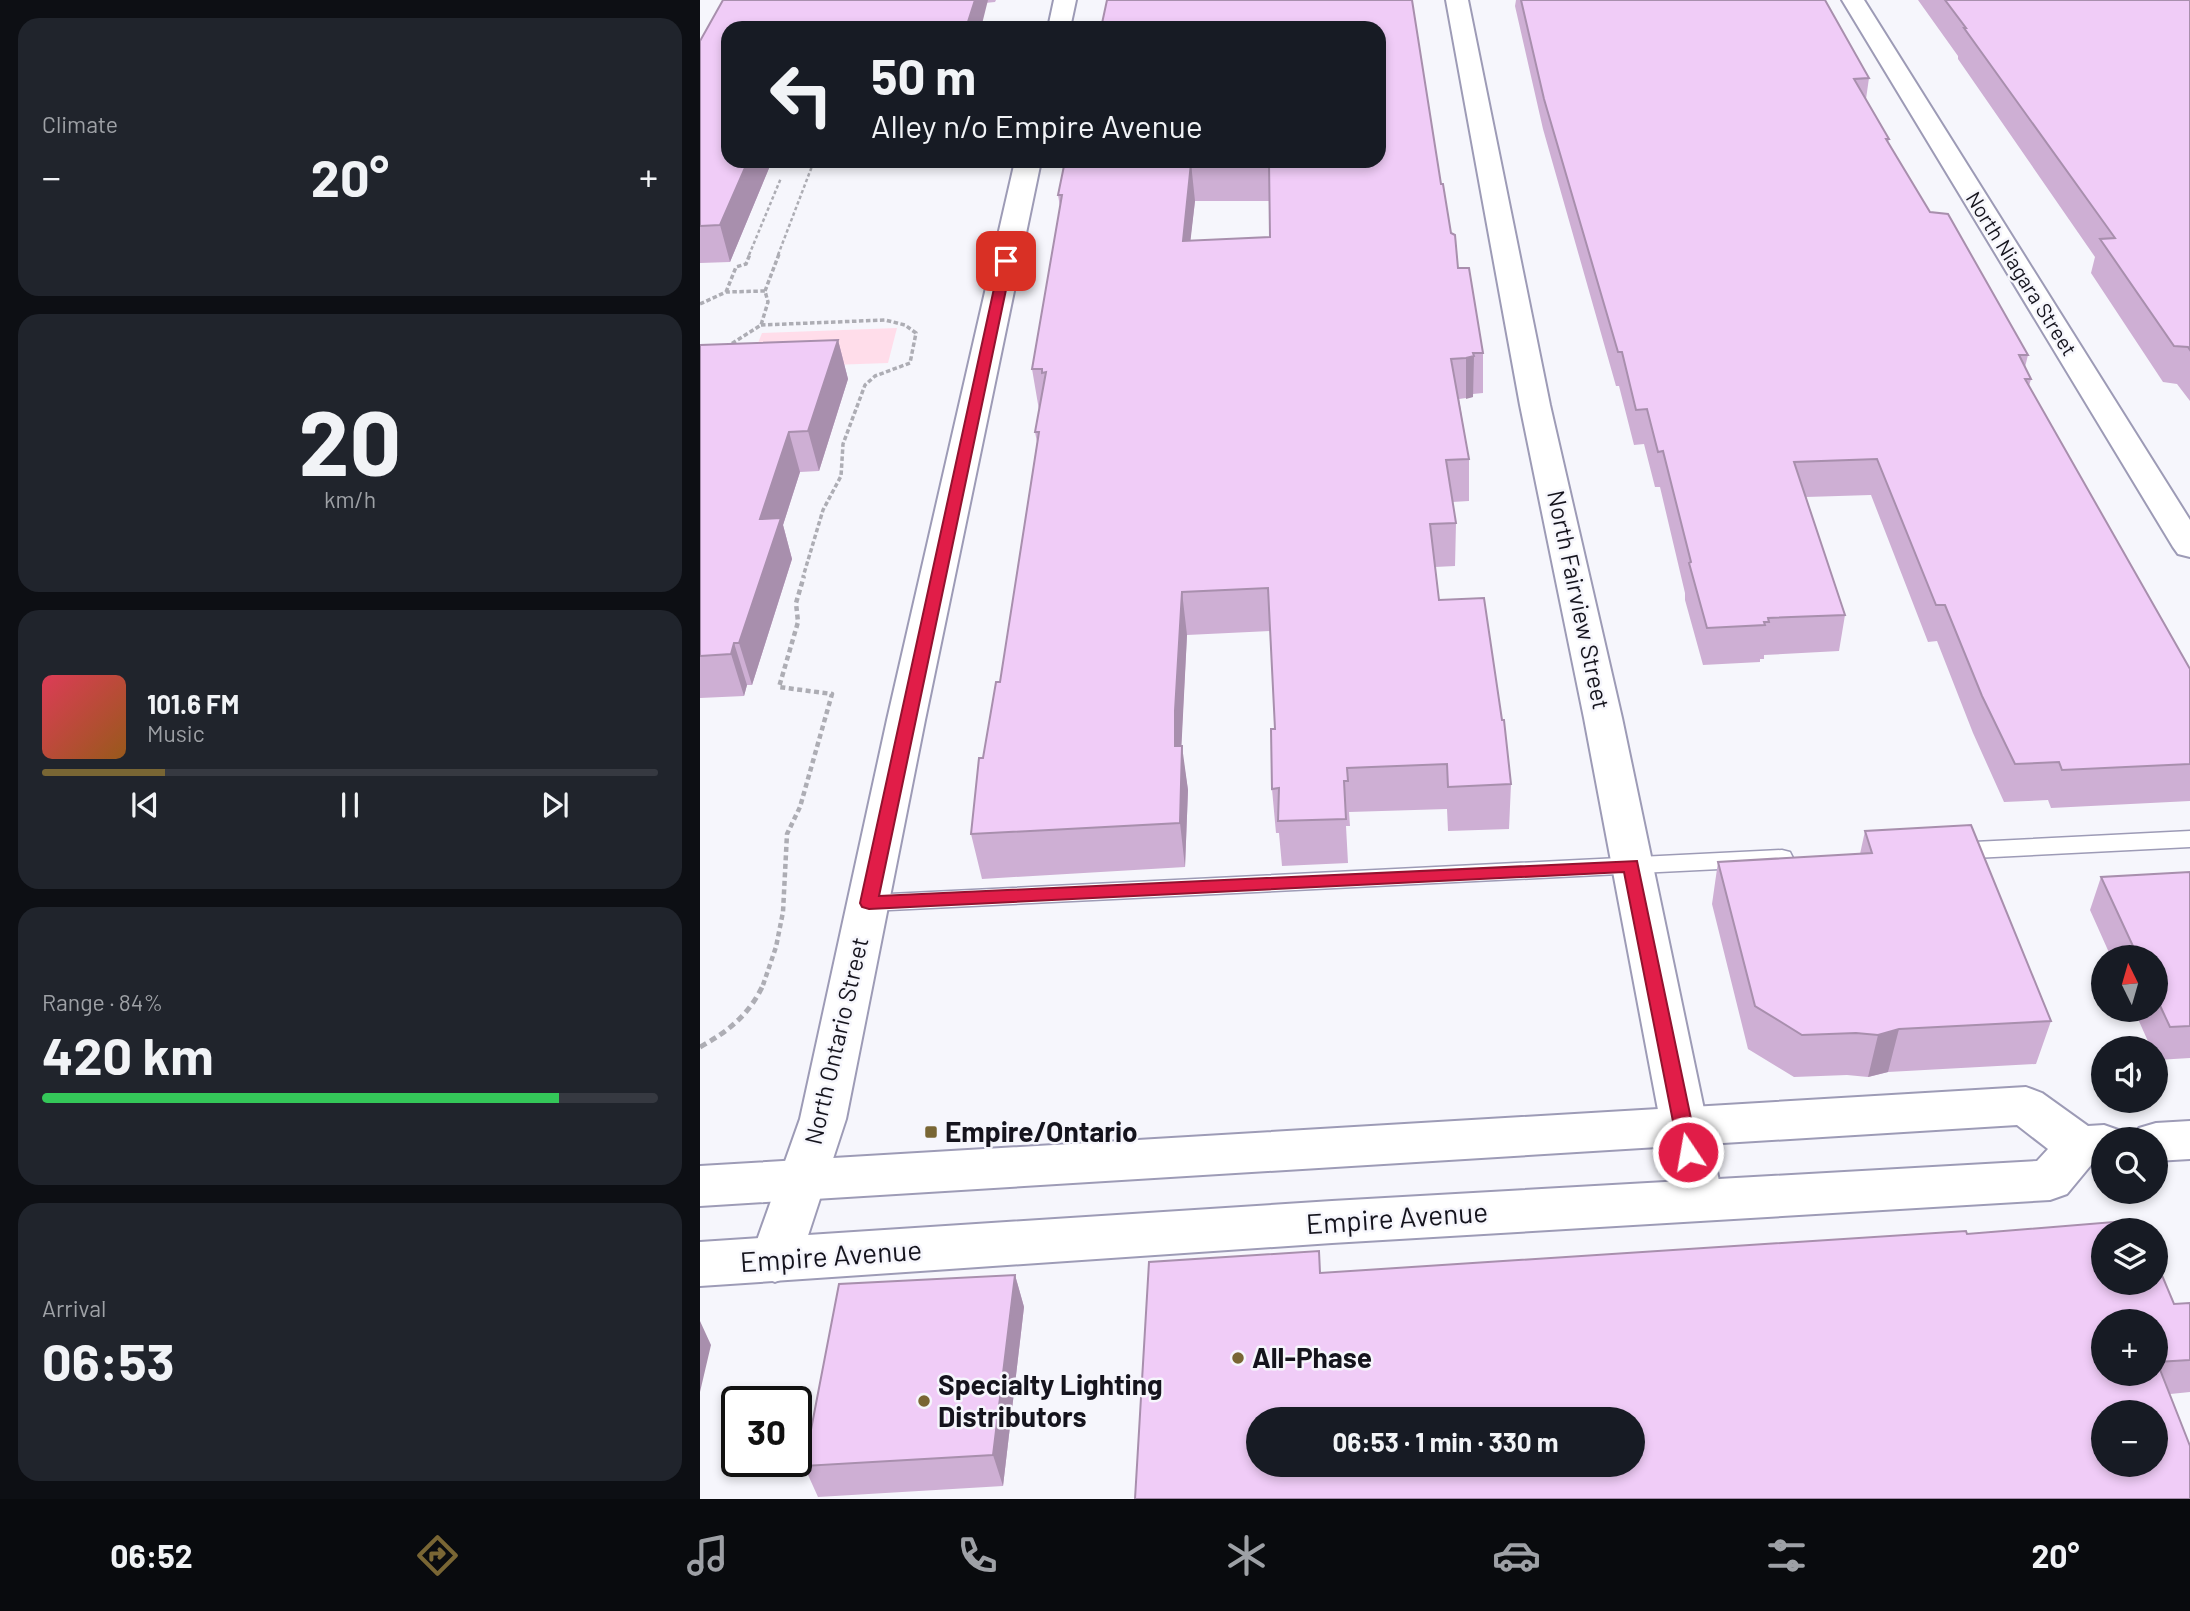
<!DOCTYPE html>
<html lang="en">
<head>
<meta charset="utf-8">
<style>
  :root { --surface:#171b24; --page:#20242c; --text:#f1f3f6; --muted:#9ea1a6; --line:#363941; --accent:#796634 }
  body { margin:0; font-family:Barlow,sans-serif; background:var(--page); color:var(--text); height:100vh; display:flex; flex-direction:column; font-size:26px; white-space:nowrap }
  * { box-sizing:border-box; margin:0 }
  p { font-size:23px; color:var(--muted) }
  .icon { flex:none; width:38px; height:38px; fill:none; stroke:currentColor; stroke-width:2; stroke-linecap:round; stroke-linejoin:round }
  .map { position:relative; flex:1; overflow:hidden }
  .details { display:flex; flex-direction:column; gap:18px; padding:18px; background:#0d0f14; width:700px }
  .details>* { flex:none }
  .top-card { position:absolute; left:21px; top:21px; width:665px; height:147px; border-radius:21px; box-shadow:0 4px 10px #0003; background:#171b24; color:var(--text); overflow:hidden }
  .needle { width:46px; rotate:355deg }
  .fabs { position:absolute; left:1391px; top:945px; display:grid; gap:14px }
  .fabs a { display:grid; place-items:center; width:77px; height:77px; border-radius:50%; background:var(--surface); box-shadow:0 4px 10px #0003; font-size:35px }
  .speed { position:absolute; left:21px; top:1386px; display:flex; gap:14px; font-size:35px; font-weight:700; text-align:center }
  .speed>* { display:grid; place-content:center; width:91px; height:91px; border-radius:50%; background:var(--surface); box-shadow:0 4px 10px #0003; line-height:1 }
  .speed .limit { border:4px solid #111; border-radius:10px; background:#fff; color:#111 }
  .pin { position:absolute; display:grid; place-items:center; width:60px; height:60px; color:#fff; margin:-30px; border-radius:14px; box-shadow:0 4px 10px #0006 }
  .me { position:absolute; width:77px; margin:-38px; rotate:348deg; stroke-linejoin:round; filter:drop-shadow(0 0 5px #0008) }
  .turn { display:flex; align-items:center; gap:24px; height:147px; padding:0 35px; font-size:32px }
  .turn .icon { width:91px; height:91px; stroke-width:2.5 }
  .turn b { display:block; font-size:49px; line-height:60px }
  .big { font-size:52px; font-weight:700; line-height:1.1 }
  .details .tile { flex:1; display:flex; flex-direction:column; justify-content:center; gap:10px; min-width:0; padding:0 24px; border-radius:21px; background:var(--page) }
  .details .dial { align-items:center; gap:0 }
  .dial b { font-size:91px; line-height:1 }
  .song { display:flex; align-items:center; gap:21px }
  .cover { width:84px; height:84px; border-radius:10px; background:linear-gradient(135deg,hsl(350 70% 55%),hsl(30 70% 35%)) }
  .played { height:7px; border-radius:4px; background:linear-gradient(90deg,var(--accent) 20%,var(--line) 20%) }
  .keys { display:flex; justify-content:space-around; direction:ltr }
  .heat { display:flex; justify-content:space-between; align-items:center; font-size:38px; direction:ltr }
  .charge { height:10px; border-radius:5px; background:linear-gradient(90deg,#34c759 84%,var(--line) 0) }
  .trip { position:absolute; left:546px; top:1407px; width:399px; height:70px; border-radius:35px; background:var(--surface); box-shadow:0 4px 10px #0003; font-weight:700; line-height:70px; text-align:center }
  .dock { display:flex; height:112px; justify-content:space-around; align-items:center; background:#090b0e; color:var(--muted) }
  .dock .icon { width:49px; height:49px }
  .dock .current { color:var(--accent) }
  .dock b { font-size:32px; color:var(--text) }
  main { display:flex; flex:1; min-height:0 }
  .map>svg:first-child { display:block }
  .green { fill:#ffddea }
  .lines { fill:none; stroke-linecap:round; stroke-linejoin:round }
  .service-casing { stroke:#9d9bb6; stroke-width:3 }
  .minor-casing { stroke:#9d9bb6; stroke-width:4 }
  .secondary-casing { stroke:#9d9bb6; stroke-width:4 }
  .path-far3 { stroke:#adadb4; stroke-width:2.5; stroke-dasharray:3.5 2.5; stroke-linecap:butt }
  .path-far2 { stroke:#adadb4; stroke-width:3.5; stroke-dasharray:4.5 2.5; stroke-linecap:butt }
  .path-far1 { stroke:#adadb4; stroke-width:4.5; stroke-dasharray:5 3.5; stroke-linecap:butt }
  .path { stroke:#adadb4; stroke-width:5; stroke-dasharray:7 4.5; stroke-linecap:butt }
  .service { fill:#fff; fill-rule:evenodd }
  .minor { fill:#fff; fill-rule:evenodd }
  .secondary { fill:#fff; fill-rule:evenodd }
  .wall { fill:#ceafd4; fill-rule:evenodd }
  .shaded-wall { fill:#a88fad }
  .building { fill:#f0ccf7; stroke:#a88fad; stroke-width:2; fill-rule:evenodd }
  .route { fill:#e11d48; stroke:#92132f; stroke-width:2 }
  .poi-dot { fill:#796634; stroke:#f6f6fc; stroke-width:2.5 }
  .labels { text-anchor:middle; stroke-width:5; stroke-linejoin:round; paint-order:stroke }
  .far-street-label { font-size:21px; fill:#15141d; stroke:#f6f6fc }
  .street-label { font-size:24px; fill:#15141d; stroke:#f6f6fc }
  .near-poi-label { font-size:28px; font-weight:bold; fill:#15141d; stroke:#f6f6fc; text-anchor:start }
  .near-street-label { font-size:28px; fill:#15141d; stroke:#f6f6fc }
</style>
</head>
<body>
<main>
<section class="details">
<div class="tile"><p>Climate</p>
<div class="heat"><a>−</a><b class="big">20°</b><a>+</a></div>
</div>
<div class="tile dial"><b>20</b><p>km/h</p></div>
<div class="tile">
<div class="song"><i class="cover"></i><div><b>101.6 FM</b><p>Music</p></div></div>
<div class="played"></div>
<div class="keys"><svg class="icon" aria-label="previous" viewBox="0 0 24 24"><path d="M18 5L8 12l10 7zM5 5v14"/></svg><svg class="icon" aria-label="pause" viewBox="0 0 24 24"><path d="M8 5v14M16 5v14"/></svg><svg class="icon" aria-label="next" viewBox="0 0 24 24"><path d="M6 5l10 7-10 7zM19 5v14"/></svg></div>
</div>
<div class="tile"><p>Range · 84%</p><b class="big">420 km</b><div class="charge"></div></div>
<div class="tile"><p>Arrival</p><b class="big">06:53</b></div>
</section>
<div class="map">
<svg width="1490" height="1499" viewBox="0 0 1490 1499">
  <rect width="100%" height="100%" fill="#f6f6fc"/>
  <!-- green -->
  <path class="green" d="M197 328 188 363 48 368 62 333Z"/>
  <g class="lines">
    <defs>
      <path id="service" d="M1490 831V847L1254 859 1246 857 1243 851 1246 845 1254 843Z
        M1082 850 1090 852 1093 858 1090 864 1082 866 169 911 161 909 158 903 161 897 169 895Z"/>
      <path id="minor" d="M354 0H376L370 28H348Z
        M746 0H768L850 405 922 718 1023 1200 1016 1215 999 1221 982 1215 975 1200 884 718 820 405Z
        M1142 0H1164L1490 520V557L1478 554 1473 547Z
        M315 161H341L225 720 146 1119 100 1260 93 1275 75 1282 57 1275 50 1260 100 1119 187 720Z"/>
      <path id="secondary" d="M1326 1087 1342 1093 1388 1126 1404 1125 1421 1131 1425 1139H1404V1165H1391L1367 1194 1350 1200 632 1243 0 1286V1242L632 1201 1337 1161 1348 1149 1317 1125 0 1206V1166Z
        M1490 1121V1159L1456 1161V1139H1434L1439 1128 1456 1123Z"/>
    </defs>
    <!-- service casing -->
    <use href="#service" class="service-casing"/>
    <!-- minor casing -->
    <use href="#minor" class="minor-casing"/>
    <!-- secondary casing -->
    <use href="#secondary" class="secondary-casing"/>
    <!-- path-far3 -->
    <path class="path-far3" d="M49 255 81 178
      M78 255 114 161"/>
    <!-- path-far2 -->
    <path class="path-far2" d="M65 291 79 254
      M26 292 36 267 46 264 50 254
      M0 304 26 292 65 291 68 302 61 325 28 346
      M61 325 185 320 205 325 216 333 210 363 175 376 165 385 143 444 141 476 123 510 103 577"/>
    <!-- path-far1 -->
    <path class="path-far1" d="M63 985 76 947 83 912 87 834 100 807 132 694 79 687 98 622 96 603 104 576"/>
    <!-- path -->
    <path class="path" d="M0 1047C29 1031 50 1014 64 983"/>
    <!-- service -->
    <use href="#service" class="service"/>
    <!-- minor -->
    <use href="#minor" class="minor"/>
    <!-- secondary -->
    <use href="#secondary" class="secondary"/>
  </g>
  <!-- wall -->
  <path class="wall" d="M23 0H296L295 2 28 28V161H72L30 262 0 263V41Z
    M816 0H1125L1169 78 1166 99 1189 139 1188 143 1230 212 1328 355 1325 367 1331 379 1329 386 1490 669V801L1351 808 1348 800 1304 802 1273 733 1237 641 1228 642 1171 495 1106 497 1145 615 1139 651 1064 655V659H1060V662L1003 665 985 600V593L960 487H955L944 444 934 445 919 386H916L843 129 815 6Z
    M1218 0H1490V401L1477 384 1463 382 1391 273 1395 257 1258 59V56Z
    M365 161H679L741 184 758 268 783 353V393L773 394V397L759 399 769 459V501L752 502 756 523 755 566 735 567 739 600 811 784 809 829 748 831 747 809 649 812 650 826H646L648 863 582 866 579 833H576L572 789 575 729 570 631 487 635 481 746 488 790 485 867 282 879 271 834 283 758 300 682 337 442 335 432 339 410 332 369 360 207 358 195ZM495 201H569L570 237 490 241Z
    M138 340 148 379 119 471 100 472 83 525 92 559 52 685H47L44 696 0 698V345Z
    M1165 831 1351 1021 1336 1064 1188 1072 1168 1077 1147 1075 1094 1077 1048 1049 1012 904 1018 862 1160 854Z
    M1490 872V1058L1457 1060 1456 1048H1451L1434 1010H1456V957H1411L1390 910 1401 877Z
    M1267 1234 1474 1304 1490 1303V1392L435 1499 621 1273Z
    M315 1275 324 1307 303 1486 118 1497 104 1466Z"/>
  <!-- shaded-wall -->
  <path class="shaded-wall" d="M275 0H288L281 28H266Z
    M48 161H72L30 262 20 225Z
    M491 163 495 201 486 280 483 241Z
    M138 340 148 379 119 471 108 431Z
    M774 356 773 397 766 399V358Z
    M89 432 100 472 83 525 92 559 52 685 39 643 60 519Z
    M482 592 487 635 481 755 482 746 488 790 485 867 480 823 475 746V711Z
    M34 643 47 685 44 696 31 654Z
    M1199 1029 1188 1072 1168 1077 1178 1035Z
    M315 1275 324 1307 303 1486 293 1455Z
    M0 1321 11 1345 0 1392Z"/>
  <!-- building -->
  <path class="building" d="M23 0H275L266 28H28V161H48L20 225 0 226V41Z
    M407 0H712L741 184H743L751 233 755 235 758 268H769L783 353H773L774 356 766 358 751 359 769 459 746 460 756 523 730 524 739 600 784 598 802 720H804L811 784 748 787 747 764 647 768 648 781H644L646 819 578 821 579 788 572 789 571 729H575L568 588 482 592 475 711V746H482L480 823 271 834 279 758H283L296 682H300L339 432H335L346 372 342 373V369H332L362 195H358L365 161H679V28H401ZM491 163H569L570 237 483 241Z
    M821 0H1125L1169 78 1154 79 1189 139H1186L1230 212 1248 214 1328 355H1319L1331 379H1325L1490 669V764L1362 770 1359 762 1315 764 1282 696 1245 605H1236L1177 459 1094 462 1145 615 1068 618 1069 622H1064L1065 625 1007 628 989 563 991 562 963 451 958 452 947 409 936 410 922 352H918L844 99Z
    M1245 0H1490V350L1488 347 1474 346 1400 239 1415 238 1264 28H1266Z
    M138 340 108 431 89 432 60 519 81 518 39 643H34L31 654 0 656V345Z
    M1271 825 1351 1021 1199 1029 1178 1035 1156 1033 1102 1035 1055 1006 1018 862 1172 853 1165 831Z
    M1490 872V1026L1470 1027 1456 997V957H1438L1401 877Z
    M1438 1220 1443 1230H1404V1283H1456V1261L1474 1304 1490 1303V1360L1457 1362 1490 1446V1499H435L449 1262 619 1251 620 1273 1266 1231 1267 1234ZM1404 1321H1456V1374H1404ZM1404 1412H1456V1465H1404ZM558 1419H933V1465H558Z
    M315 1275 293 1455 104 1466 139 1284Z"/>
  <!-- route -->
  <path class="route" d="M306 258 312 261 179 896 937 861 998 1152 995 1157 988 1160 981 1157 979 1152 924 872 169 909 162 907 160 903 300 261Z"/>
  <!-- markers -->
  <g class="poi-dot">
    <rect x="224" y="1125" width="14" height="14" rx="3.5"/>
    <circle cx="538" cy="1358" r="7"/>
    <circle cx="224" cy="1401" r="7"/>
  </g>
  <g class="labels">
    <!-- far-street labels -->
    <g class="far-street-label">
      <text transform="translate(1321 274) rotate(58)" y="7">North Niagara Street</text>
    </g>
    <!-- street labels -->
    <g class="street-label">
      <text transform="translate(878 600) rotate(78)" y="8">North Fairview Street</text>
      <text transform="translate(137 1041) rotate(-77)" y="8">North Ontario Street</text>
    </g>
    <!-- near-poi labels -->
    <g class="near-poi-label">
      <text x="245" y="1142">Empire/Ontario</text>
      <text x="552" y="1368">All-Phase</text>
      <text x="238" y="1395">Specialty Lighting<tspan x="238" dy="32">Distributors</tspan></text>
    </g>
    <!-- near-street labels -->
    <g class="near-street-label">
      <text transform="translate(697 1218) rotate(-4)" y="10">Empire Avenue</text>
      <text transform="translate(131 1256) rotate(-4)" y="10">Empire Avenue</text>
    </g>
  </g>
</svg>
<div class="fabs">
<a><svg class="needle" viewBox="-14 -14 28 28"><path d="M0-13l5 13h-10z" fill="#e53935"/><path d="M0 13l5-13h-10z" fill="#9ea1a6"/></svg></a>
<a><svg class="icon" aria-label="sound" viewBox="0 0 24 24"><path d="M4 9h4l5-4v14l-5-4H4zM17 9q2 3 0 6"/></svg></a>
<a><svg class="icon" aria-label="search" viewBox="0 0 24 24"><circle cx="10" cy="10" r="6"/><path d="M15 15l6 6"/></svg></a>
<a><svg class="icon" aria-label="layers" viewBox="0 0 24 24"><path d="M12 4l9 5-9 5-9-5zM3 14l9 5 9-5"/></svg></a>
<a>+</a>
<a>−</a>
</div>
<div class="speed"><div class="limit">30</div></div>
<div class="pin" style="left:306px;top:261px;background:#d93025"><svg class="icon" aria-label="arrive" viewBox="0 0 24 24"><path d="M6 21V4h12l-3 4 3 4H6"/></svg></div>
<svg class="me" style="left:988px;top:1152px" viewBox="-20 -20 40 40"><circle r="17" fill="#e11d48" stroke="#fff" stroke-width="3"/><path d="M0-11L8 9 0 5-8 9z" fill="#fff"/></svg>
<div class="trip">06:53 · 1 min · 330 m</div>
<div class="top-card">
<div class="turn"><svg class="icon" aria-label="left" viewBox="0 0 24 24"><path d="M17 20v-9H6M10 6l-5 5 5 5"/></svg><div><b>50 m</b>Alley n/o Empire Avenue</div></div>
</div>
</div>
</main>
<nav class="dock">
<b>06:52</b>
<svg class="icon current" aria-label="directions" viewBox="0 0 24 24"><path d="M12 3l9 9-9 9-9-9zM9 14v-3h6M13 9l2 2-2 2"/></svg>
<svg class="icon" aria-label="music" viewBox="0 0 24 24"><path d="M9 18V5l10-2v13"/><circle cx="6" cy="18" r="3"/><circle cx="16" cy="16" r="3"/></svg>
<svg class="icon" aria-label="phone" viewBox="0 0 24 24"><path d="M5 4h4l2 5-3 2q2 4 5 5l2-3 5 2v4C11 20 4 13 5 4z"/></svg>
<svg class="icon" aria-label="climate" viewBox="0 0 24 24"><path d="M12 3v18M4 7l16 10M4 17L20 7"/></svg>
<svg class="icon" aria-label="car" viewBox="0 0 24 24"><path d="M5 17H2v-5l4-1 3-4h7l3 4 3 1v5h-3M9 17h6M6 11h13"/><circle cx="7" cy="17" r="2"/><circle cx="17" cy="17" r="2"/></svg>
<svg class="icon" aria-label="filters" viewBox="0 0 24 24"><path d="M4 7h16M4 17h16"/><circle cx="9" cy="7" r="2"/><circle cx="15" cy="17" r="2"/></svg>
<b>20°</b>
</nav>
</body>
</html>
